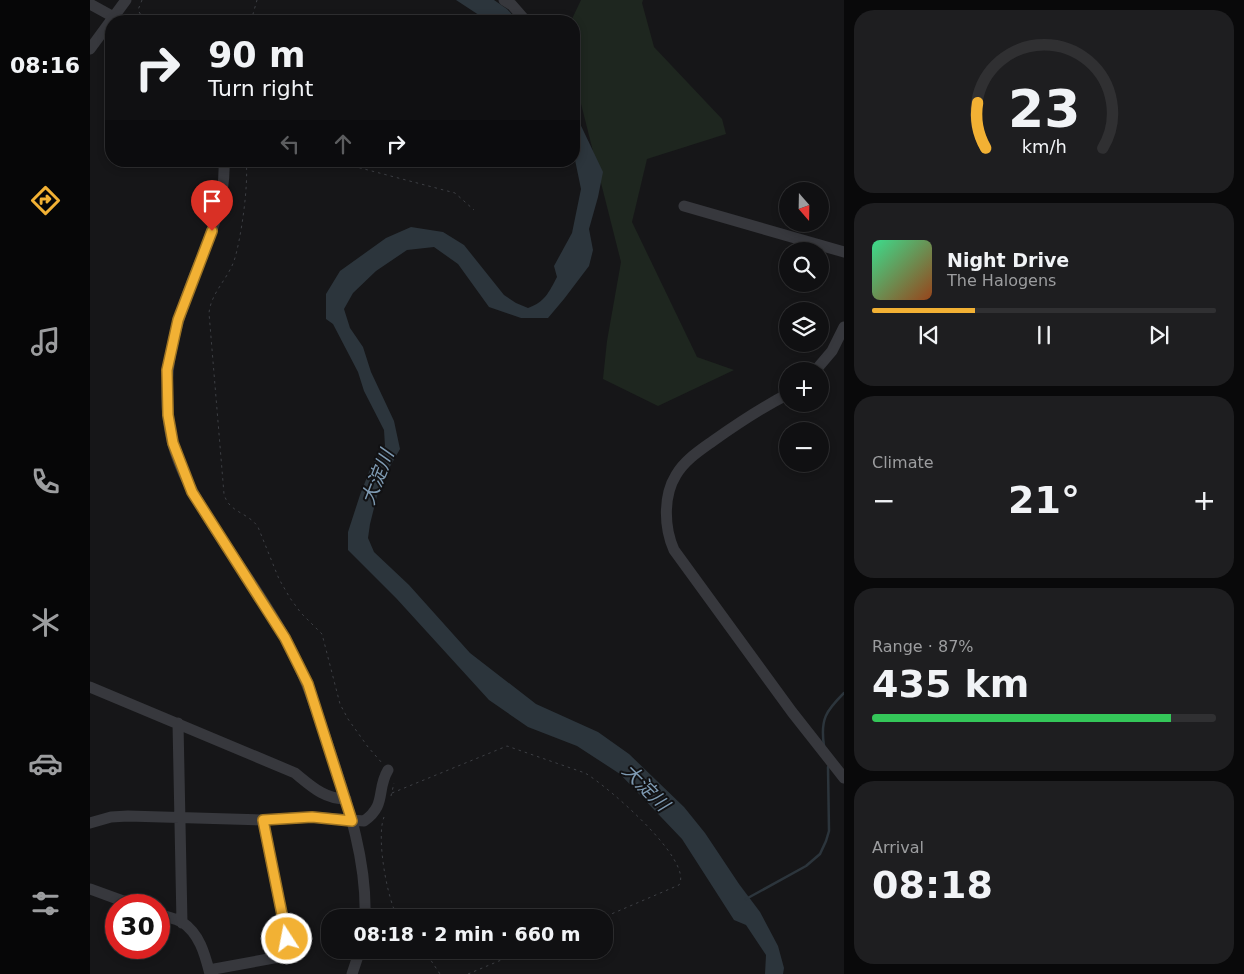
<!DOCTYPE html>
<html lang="en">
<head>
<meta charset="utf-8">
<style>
  :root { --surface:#101012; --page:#1e1e20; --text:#f1f3f6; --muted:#9c9d9f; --line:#303032; --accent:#f2b134 }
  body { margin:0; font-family:"DejaVu Sans","Noto Sans JP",sans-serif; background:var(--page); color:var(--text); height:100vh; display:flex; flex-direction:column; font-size:19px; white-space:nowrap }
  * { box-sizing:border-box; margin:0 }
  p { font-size:16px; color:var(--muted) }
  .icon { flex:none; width:28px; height:28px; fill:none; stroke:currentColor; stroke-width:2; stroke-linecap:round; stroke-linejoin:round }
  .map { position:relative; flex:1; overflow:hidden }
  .drawer { display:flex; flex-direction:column; gap:10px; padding:10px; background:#09090a; width:400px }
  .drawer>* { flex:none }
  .banner { position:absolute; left:15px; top:15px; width:475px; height:152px; border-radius:20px; box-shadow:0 2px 8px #0003,0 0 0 1px var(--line); background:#101012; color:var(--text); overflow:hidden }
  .needle { width:32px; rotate:160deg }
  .fabs { position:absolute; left:689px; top:182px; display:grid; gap:10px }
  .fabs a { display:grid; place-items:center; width:50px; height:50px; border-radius:50%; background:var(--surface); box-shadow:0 2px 8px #0003,0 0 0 1px var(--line); font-size:25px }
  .speed { position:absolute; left:15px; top:894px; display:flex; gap:10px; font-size:25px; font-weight:700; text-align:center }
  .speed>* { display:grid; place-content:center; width:65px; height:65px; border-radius:50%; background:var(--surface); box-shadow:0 2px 8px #0003,0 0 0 1px var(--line); line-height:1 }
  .speed .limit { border:8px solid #d22; background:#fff; color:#111 }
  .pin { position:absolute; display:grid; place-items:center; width:42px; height:42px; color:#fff; margin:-51px -21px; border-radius:50% 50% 50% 0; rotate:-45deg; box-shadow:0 0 5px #0007 }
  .pin .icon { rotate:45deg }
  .me { position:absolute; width:55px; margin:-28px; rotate:349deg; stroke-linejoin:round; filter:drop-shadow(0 0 4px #0008) }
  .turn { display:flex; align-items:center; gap:18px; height:105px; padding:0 20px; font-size:22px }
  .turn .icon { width:65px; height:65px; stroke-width:2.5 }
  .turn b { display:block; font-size:35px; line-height:42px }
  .lanes { display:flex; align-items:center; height:48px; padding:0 20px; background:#0003; justify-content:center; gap:25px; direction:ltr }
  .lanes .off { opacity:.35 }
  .big { font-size:38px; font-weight:700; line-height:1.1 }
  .drawer .card { flex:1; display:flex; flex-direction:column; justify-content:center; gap:8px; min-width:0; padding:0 18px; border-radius:20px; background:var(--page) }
  .drawer .dial { align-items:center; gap:0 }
  .dial svg { height:130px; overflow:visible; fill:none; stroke:var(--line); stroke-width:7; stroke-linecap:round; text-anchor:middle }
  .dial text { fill:var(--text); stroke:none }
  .song { display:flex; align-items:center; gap:15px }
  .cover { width:60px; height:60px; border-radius:8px; background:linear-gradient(135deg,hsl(150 70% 55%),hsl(20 70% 35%)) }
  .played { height:5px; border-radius:2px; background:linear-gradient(90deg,var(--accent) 30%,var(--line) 30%) }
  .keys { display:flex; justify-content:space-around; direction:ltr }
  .heat { display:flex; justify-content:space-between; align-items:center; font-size:28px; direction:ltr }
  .charge { height:8px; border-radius:4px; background:linear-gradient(90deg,#34c759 87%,var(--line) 0) }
  .trip { position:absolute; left:231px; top:909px; width:292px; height:50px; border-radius:20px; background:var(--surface); box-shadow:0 2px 8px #0003,0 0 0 1px var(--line); font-weight:700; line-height:50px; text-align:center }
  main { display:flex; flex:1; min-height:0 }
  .tabs { display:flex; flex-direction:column; width:90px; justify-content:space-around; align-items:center; background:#060607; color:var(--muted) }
  .tabs .icon { width:35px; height:35px }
  .tabs .active { color:var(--accent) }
  .tabs b { font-size:22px; color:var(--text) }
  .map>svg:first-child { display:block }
  .green { fill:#1e261f }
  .water { fill:#2c353c }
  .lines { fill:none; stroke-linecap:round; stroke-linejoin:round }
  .stream { stroke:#2c353c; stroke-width:2.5 }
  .path { stroke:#3d3f44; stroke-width:1; stroke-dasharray:2.5 4; stroke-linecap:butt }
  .minor { stroke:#37383d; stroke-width:11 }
  .route-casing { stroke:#9d7322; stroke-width:12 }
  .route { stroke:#f2b134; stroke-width:9 }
  .labels { text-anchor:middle; stroke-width:4; stroke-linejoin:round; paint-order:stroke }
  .water-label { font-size:19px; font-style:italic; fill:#7f9bb3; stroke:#111113 }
</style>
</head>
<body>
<main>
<nav class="tabs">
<b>08:16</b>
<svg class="icon active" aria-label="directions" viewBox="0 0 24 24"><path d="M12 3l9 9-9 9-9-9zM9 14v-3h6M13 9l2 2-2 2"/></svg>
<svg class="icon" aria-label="music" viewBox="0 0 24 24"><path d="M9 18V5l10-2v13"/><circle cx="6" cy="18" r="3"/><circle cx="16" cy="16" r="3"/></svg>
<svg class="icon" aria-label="phone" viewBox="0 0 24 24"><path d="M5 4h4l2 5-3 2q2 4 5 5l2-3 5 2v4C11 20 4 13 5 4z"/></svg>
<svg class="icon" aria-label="climate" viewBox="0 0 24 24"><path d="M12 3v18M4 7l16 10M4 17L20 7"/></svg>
<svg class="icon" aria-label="car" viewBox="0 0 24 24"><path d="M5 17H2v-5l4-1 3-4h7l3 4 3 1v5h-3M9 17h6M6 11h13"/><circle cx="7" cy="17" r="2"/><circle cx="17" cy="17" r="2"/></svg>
<svg class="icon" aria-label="filters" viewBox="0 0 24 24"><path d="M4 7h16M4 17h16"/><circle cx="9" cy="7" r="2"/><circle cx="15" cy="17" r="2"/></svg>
</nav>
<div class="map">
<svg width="754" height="974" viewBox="0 0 754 974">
  <rect width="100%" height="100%" fill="#161618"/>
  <!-- green -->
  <path class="green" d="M491 0H553L552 3 564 47 632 119 636 134 557 159 542 222 607 357 644 370 568 406 513 379 517 341 531 262 484 76V21H481Z"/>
  <!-- water -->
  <path class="water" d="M366 0H404L417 9 428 21H398Z
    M484 111 513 172 508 197 499 229 503 250 499 266 474 299 458 318H431L399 307 368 264 344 247 317 250 286 271 263 293 254 309 260 328 273 347 281 372 304 421 310 449 290 484 280 524 278 538 284 552 319 585 380 653 446 704 508 732 539 754 594 807 615 833 649 884 670 912 688 946 694 968 693 974H675L676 955 656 925 644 920 592 839 530 774 487 746 438 727 399 700 306 598 258 550V532L270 495 281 467 295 446 294 430 274 391 268 372 243 324 236 319V294L250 271 296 238 321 227 353 232 374 245 414 295 426 303 438 308C455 302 459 292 467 277L464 266 482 233 491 189 484 155Z"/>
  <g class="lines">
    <!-- stream -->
    <path class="stream" d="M734 746C730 719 736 711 754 693
      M656 899 716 866 730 854 736 841 739 831 738 767"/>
    <!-- path -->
    <path class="path" d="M52 0 48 10 52 17 57 21
      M161 21 167 0
      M156 161C159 183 151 240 144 261 137 280 121 293 119 313L134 494C139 513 158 512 168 527L189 579 200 598 211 613 232 634 250 704 258 719 278 747 292 763
      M244 161 365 193 384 210
      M302 793 417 746 495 773C516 785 604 860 589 885L512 918
      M301 796 304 783
      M294 817C286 837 297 899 308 918
      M334 950 350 974
      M378 974 435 950"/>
    <!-- minor -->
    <path class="minor" d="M414 0 422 5 436 21
      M0 4 31 21
      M0 49 36 0
      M134 161C136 204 117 243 102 282 82 333 69 386 82 441 90 474 109 503 127 532 150 567 175 601 195 638 215 674 227 712 240 751 258 805 277 860 275 918
      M594 206 754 252
      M725 371 742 351 754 327
      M698 394C671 408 647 424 623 441 609 451 595 460 586 475 573 496 574 528 584 550L702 712 754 778
      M0 687 205 773C221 786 234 799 256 799
      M88 723 92 923
      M0 823 21 817 38 816 173 820 222 817 274 821C297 805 286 790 298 770
      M0 889 44 905
      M69 914C76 917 85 918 92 922 110 934 115 955 120 974
      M119 970 200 955 173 820
      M262 974 270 950"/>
  </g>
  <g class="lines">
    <defs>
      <path id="route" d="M122 231 88 320 77 370 78 415 83 443 102 492 195 638 218 684 262 821 222 817 173 820 197 939"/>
    </defs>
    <!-- route casing -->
    <use href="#route" class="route-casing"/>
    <!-- route -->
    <use href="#route" class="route"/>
  </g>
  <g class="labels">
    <!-- water labels -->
    <g class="water-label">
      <text transform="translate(287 477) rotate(-69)" y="7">大淀川</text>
      <text transform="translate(556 787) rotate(45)" y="7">大淀川</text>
    </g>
  </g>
</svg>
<div class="fabs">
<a><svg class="needle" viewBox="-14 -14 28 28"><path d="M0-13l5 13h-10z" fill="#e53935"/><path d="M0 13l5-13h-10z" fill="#9c9d9f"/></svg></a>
<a><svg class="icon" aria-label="search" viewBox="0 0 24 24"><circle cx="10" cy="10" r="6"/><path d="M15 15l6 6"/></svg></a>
<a><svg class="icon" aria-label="layers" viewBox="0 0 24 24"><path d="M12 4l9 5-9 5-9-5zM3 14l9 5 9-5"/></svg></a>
<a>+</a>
<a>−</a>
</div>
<div class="speed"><div class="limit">30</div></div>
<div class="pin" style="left:122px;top:231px;background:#d93025"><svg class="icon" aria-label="arrive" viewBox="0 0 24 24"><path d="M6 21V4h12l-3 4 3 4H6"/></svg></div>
<svg class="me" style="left:197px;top:939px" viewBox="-20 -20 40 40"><circle r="17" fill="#f2b134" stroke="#fff" stroke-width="3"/><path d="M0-11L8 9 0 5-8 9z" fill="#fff"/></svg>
<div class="trip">08:18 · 2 min · 660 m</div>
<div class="banner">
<div class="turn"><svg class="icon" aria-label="right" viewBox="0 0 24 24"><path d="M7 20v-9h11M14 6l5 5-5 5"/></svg><div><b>90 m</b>Turn right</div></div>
<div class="lanes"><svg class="icon off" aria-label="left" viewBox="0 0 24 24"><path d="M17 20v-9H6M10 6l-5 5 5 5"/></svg><svg class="icon off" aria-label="ahead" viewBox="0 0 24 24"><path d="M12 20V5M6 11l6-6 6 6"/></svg><svg class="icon" aria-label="right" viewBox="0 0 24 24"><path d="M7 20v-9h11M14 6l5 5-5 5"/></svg></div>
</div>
</div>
<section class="drawer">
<div class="card dial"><svg viewBox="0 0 100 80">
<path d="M14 69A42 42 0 1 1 86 69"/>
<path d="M14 69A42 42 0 0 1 9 41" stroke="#f2b134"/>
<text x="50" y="56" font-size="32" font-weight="700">23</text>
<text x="50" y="72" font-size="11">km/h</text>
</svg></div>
<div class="card">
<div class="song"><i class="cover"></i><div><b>Night Drive</b><p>The Halogens</p></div></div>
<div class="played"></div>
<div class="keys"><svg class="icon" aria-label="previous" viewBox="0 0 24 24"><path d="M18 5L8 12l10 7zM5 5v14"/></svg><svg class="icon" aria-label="pause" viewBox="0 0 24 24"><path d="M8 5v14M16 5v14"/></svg><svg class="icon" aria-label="next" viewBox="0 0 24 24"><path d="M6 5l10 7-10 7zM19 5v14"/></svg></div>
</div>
<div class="card"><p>Climate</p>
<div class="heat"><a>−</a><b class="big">21°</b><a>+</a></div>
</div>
<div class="card"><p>Range · 87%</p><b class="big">435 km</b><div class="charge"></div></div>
<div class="card"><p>Arrival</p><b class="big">08:18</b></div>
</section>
</main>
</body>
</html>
